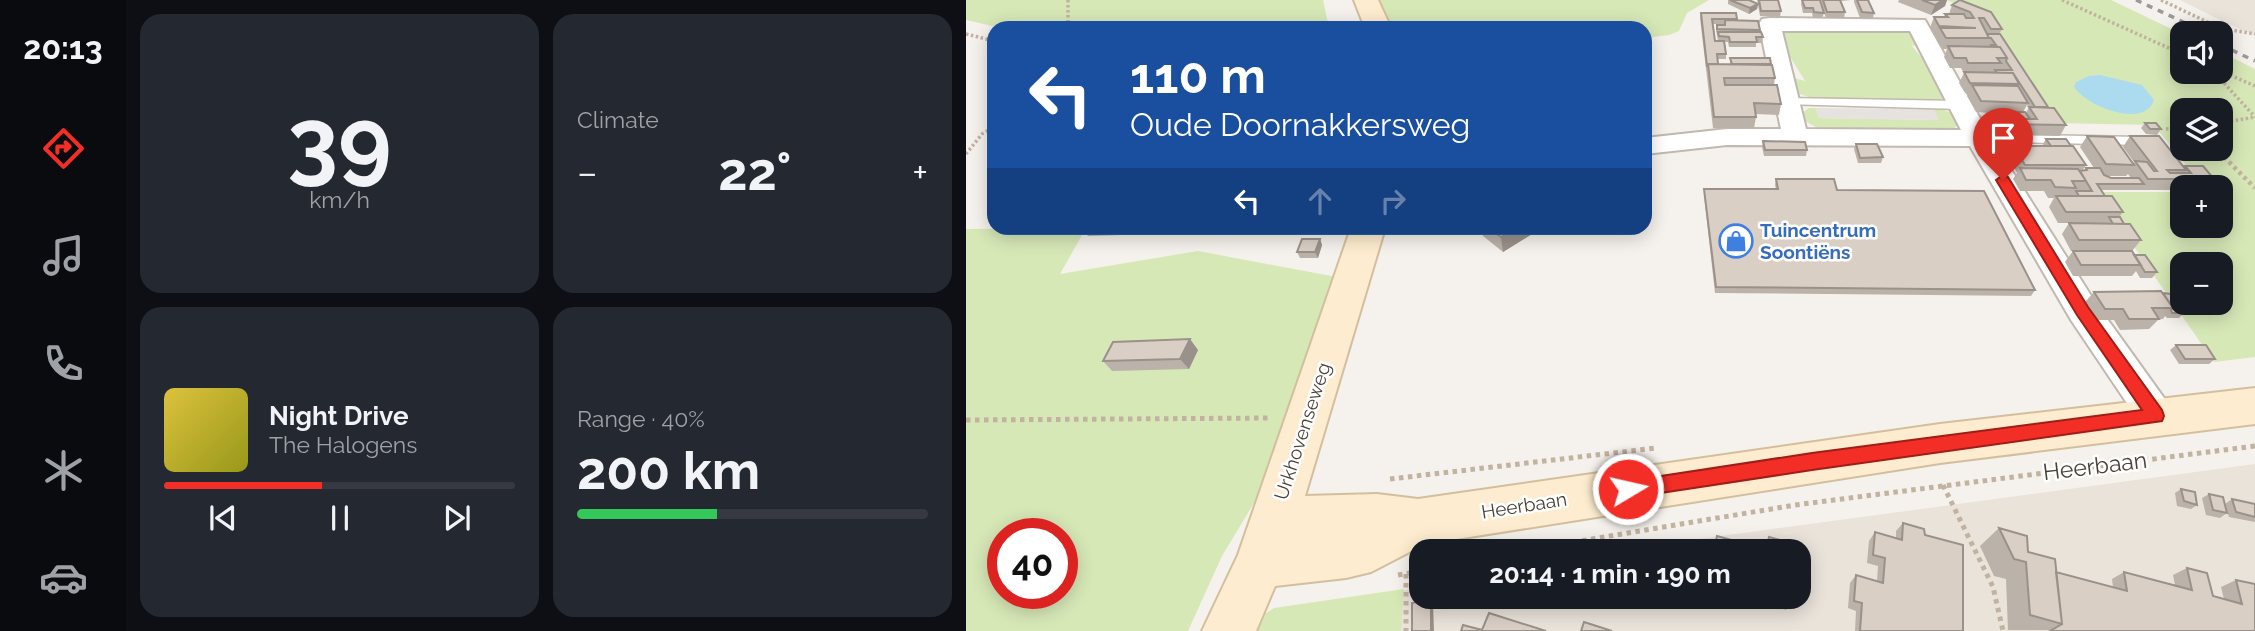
<!DOCTYPE html>
<html lang="en">
<head>
<meta charset="utf-8">
<style>
  :root { --surface:#171b24; --page:#242831; --text:#f1f3f6; --muted:#9ea1a6; --line:#363941; --accent:#f32e26 }
  body { margin:0; font-family:Raleway,sans-serif; background:var(--page); color:var(--text); height:100vh; display:flex; flex-direction:column; font-size:26px; white-space:nowrap }
  * { box-sizing:border-box; margin:0 }
  p { font-size:23px; color:var(--muted) }
  .icon { flex:none; width:38px; height:38px; fill:none; stroke:currentColor; stroke-width:2; stroke-linecap:round; stroke-linejoin:round }
  .map { position:relative; flex:1; overflow:hidden }
  .sheet { display:flex; flex-direction:column; gap:14px; padding:14px; background:#0d0f14; width:840px }
  .sheet>* { flex:none }
  .hud { position:absolute; left:21px; top:21px; width:665px; height:214px; border-radius:21px; box-shadow:0 4px 18px #0003; background:#1a4fa0; color:#fff; overflow:hidden }
  .tools { position:absolute; left:1204px; top:21px; display:grid; gap:14px }
  .tools a { display:grid; place-items:center; width:63px; height:63px; border-radius:14px; background:var(--surface); box-shadow:0 4px 18px #0003; font-size:35px }
  .speed { position:absolute; left:21px; top:518px; display:flex; gap:14px; font-size:35px; font-weight:700; text-align:center }
  .speed>* { display:grid; place-content:center; width:91px; height:91px; border-radius:50%; background:var(--surface); box-shadow:0 4px 18px #0003; line-height:1 }
  .speed .limit { border:10px solid #d22; background:#fff; color:#111 }
  .pin { position:absolute; display:grid; place-items:center; width:60px; height:60px; color:#fff; margin:-72px -30px; border-radius:50% 50% 50% 0; rotate:-45deg; box-shadow:0 0 7px #0007 }
  .pin .icon { rotate:45deg }
  .me { position:absolute; width:77px; margin:-38px; rotate:81deg; stroke-linejoin:round; filter:drop-shadow(0 0 5px #0008) }
  .turn { display:flex; align-items:center; gap:24px; height:147px; padding:0 28px; font-size:32px }
  .turn .icon { width:91px; height:91px; stroke-width:2.5 }
  .turn b { display:block; font-size:49px; line-height:60px }
  .lanes { display:flex; align-items:center; height:66px; padding:0 28px; background:#0003; justify-content:center; gap:35px; direction:ltr }
  .lanes .off { opacity:.35 }
  .big { font-size:52px; font-weight:700; line-height:1.1 }
  .sheet .tile { flex:1; display:flex; flex-direction:column; justify-content:center; gap:10px; min-width:0; padding:0 24px; border-radius:21px; background:var(--page) }
  .sheet .dial { align-items:center; gap:0 }
  .dial b { font-size:91px; line-height:1 }
  .song { display:flex; align-items:center; gap:21px }
  .cover { width:84px; height:84px; border-radius:10px; background:linear-gradient(135deg,hsl(50 70% 55%),hsl(60 70% 35%)) }
  .played { height:7px; border-radius:4px; background:linear-gradient(90deg,var(--accent) 45%,var(--line) 45%) }
  .keys { display:flex; justify-content:space-around; direction:ltr }
  .heat { display:flex; justify-content:space-between; align-items:center; font-size:38px; direction:ltr }
  .charge { height:10px; border-radius:5px; background:linear-gradient(90deg,#34c759 40%,var(--line) 0) }
  .sheet .tiles { flex:1; display:grid; gap:14px; grid-template-columns:repeat(2,1fr) }
  .trip { position:absolute; left:443px; top:539px; width:402px; height:70px; border-radius:21px; background:var(--surface); box-shadow:0 4px 18px #0003; font-weight:700; line-height:70px; text-align:center }
  main { display:flex; flex:1; min-height:0 }
  .menu { display:flex; flex-direction:column; width:126px; justify-content:space-around; align-items:center; background:#090b0e; color:var(--muted) }
  .menu .icon { width:49px; height:49px }
  .menu .selected { color:var(--accent) }
  .menu b { font-size:32px; color:var(--text) }
  .map>svg:first-child { display:block }
  .residential { fill:#e9e3da }
  .green { fill:#d7e8b7; fill-rule:evenodd }
  .parking { fill:#e5e2e0 }
  .water { fill:#acdbef }
  .lines { fill:none; stroke-linecap:round; stroke-linejoin:round }
  .lane-casing { stroke:#c1b8af; stroke-width:3 }
  .street-casing { stroke:#c1b8af; stroke-width:4 }
  .secondary-casing { stroke:#d3bf9d; stroke-width:4 }
  .path-far2 { stroke:#c2b2a0; stroke-width:3.5; stroke-dasharray:2.5 2.5; stroke-linecap:butt }
  .path-far1 { stroke:#c2b2a0; stroke-width:4.5; stroke-dasharray:3.5 3.5; stroke-linecap:butt }
  .path { stroke:#c2b2a0; stroke-width:5; stroke-dasharray:4.5 4.5; stroke-linecap:butt }
  .lane { fill:#fff; fill-rule:evenodd }
  .street { fill:#fff; fill-rule:evenodd }
  .secondary { fill:#fdeccf; fill-rule:evenodd }
  .rail { stroke:#9a9a9a; stroke-width:3.5; stroke-dasharray:6 6; stroke-linecap:butt }
  .wall { fill:#bbb2a9; fill-rule:evenodd }
  .shaded-wall { fill:#99918a }
  .building { fill:#dacfc5; stroke:#99918a; stroke-width:2 }
  .route { fill:#f32e26; stroke:#9e1e19; stroke-width:2 }
  .labels { text-anchor:middle; stroke-width:5; stroke-linejoin:round; paint-order:stroke }
  .shop-label { font-size:19px; font-weight:bold; fill:#366cbe; stroke:#fff; text-anchor:start }
  .street-label { font-size:19px; fill:#4a4239; stroke:#fff }
  .near-street-label { font-size:23px; fill:#4a4239; stroke:#fff }
</style>
</head>
<body>
<main>
<nav class="menu">
<b>20:13</b>
<svg class="icon selected" aria-label="directions" viewBox="0 0 24 24"><path d="M12 3l9 9-9 9-9-9zM9 14v-3h6M13 9l2 2-2 2"/></svg>
<svg class="icon" aria-label="music" viewBox="0 0 24 24"><path d="M9 18V5l10-2v13"/><circle cx="6" cy="18" r="3"/><circle cx="16" cy="16" r="3"/></svg>
<svg class="icon" aria-label="phone" viewBox="0 0 24 24"><path d="M5 4h4l2 5-3 2q2 4 5 5l2-3 5 2v4C11 20 4 13 5 4z"/></svg>
<svg class="icon" aria-label="climate" viewBox="0 0 24 24"><path d="M12 3v18M4 7l16 10M4 17L20 7"/></svg>
<svg class="icon" aria-label="car" viewBox="0 0 24 24"><path d="M5 17H2v-5l4-1 3-4h7l3 4 3 1v5h-3M9 17h6M6 11h13"/><circle cx="7" cy="17" r="2"/><circle cx="17" cy="17" r="2"/></svg>
</nav>
<section class="sheet">
<div class="tiles">
<div class="tile dial"><b>39</b><p>km/h</p></div>
<div class="tile"><p>Climate</p>
<div class="heat"><a>−</a><b class="big">22°</b><a>+</a></div>
</div>
<div class="tile">
<div class="song"><i class="cover"></i><div><b>Night Drive</b><p>The Halogens</p></div></div>
<div class="played"></div>
<div class="keys"><svg class="icon" aria-label="previous" viewBox="0 0 24 24"><path d="M18 5L8 12l10 7zM5 5v14"/></svg><svg class="icon" aria-label="pause" viewBox="0 0 24 24"><path d="M8 5v14M16 5v14"/></svg><svg class="icon" aria-label="next" viewBox="0 0 24 24"><path d="M6 5l10 7-10 7zM19 5v14"/></svg></div>
</div>
<div class="tile"><p>Range · 40%</p><b class="big">200 km</b><div class="charge"></div></div>
</div>
</section>
<div class="map">
<svg width="1289" height="631" viewBox="0 0 1289 631">
  <rect width="100%" height="100%" fill="#f5f1ec"/>
  <!-- residential -->
  <path class="residential" d="M1214 0H1289V35L1262 24Z
    M1289 464V631H268L280 621 455 587V597H833V551H644Z"/>
  <!-- green -->
  <path class="green" d="M0 0H357L363 28H35L0 20Z
    M413 0H743L721 13 713 31 703 35 679 38V28H424Z
    M980 0H1145L1216 34V72H1255V52L1289 69V357L1248 362 1130 192H1216V226H1255V187H1237L1188 125 1089 123 997 7ZM1216 110H1255V149H1216ZM1216 264H1255V303H1216Z
    M936 28 949 32 960 49 945 45 978 84 981 95 976 99H849L828 92 823 77 839 81 815 42V30Z
    M843 108H850L853 118 972 120 968 109 978 110 990 115 993 124 984 132H859L837 120 836 113Z
    M120 228 94 274 232 251 376 278 317 441 291 498 256 556 222 631H0V229ZM37 534H96V593H37Z
    M438 589 435 631H285L292 618 308 608Z"/>
  <!-- parking -->
  <path class="parking" d="M850 108 968 109 973 120 853 118Z"/>
  <!-- water -->
  <path class="water" d="M1134 75 1176 85 1188 100C1179 129 1121 107 1108 87L1110 82 1123 76Z"/>
  <g class="lines">
    <defs>
      <path id="lane" d="M821 98 994 101 1000 105 994 109 817 104 815 102Z
        M1012 134 1174 137 1180 141 1174 145 1008 141V135Z"/>
      <path id="street" d="M804 18 959 20 1025 138 1129 302 1203 405 1209 416 1203 427 1190 432 1177 427 1105 320 1004 146 761 145 679 154V138L761 129H815L793 24 796 19ZM816 31H944L995 130 840 129Z"/>
      <path id="secondary" d="M388 0H412L425 28H399Z
        M385 228H419L339 496 411 494 452 499 974 424 1289 388V424L974 463 459 544 405 572 380 578 309 586 290 631H236L272 555Z"/>
    </defs>
    <!-- lane casing -->
    <use href="#lane" class="lane-casing"/>
    <!-- street casing -->
    <use href="#street" class="street-casing"/>
    <!-- secondary casing -->
    <use href="#secondary" class="secondary-casing"/>
    <!-- path-far2 -->
    <path class="path-far2" d="M102 0V28
      M1096 0 1216 54
      M1195 0 1254 28 1289 34
      M0 34 28 41
      M1255 71 1289 86
      M1248 72 1289 117
      M1255 123 1289 117
      M1200 129 1216 128
      M1251 149 1260 158
      M0 154 16 134 28 127"/>
    <!-- path-far1 -->
    <path class="path-far1" d="M1258 157 1289 188"/>
    <!-- path -->
    <path class="path" d="M0 420 304 418
      M424 479 690 448
      M977 485 1027 587 1037 631
      M554 551 829 505 1289 446
      M440 574V631
      M432 575 455 571"/>
    <!-- lane -->
    <use href="#lane" class="lane"/>
    <!-- street -->
    <use href="#street" class="street"/>
    <!-- secondary -->
    <use href="#secondary" class="secondary"/>
    <!-- rail -->
    <path class="rail" d="M1170 0 1241 33
      M1255 45 1289 61"/>
  </g>
  <!-- wall -->
  <path class="wall" d="M762 0H783L792 4 791 0H812L815 11 814 17 794 16 792 5 791 9 783 14 762 4Z
    M836 0H854L858 13 856 18H847L846 13H837L835 4Z
    M855 0H885L875 1 879 12 878 18H860Z
    M888 0H902L908 13 907 18H894L888 2Z
    M933 0H981L979 6 965 15 932 2Z
    M994 0 1036 29 1033 34 1082 107 1100 125 1094 136 1040 135 1037 130 1038 127H1023L1020 124 1024 113 1010 112 1001 96 1002 94 999 93 993 83 998 73 995 68H984L978 57 981 49H976L970 38V36H969L964 28 968 17H978L979 14H983L986 5ZM1061 105 1063 107 1060 113 1057 112Z
    M735 13 771 19 770 20 794 30V32L797 37 796 43H790V47H763L762 42H759L760 54V59H752V64H764V58L805 65 809 78 808 85 815 104 813 115 790 114V117L788 128H747L734 18ZM747 24H758L751 25 750 30 752 41H749Z
    M1179 123 1195 129 1191 135 1180 134 1175 128Z
    M1121 136 1167 163 1168 162 1157 147 1164 136 1218 168 1219 166 1248 179 1241 187H1216V190H1135L1139 196 1157 212 1153 217 1175 240 1166 251 1168 255 1191 272 1186 278H1174L1170 271 1166 276H1107L1099 262 1107 251H1105L1096 234 1103 223H1139H1092L1083 207 1088 198H1082L1078 191H1054L1047 179 1051 173 1042 157 1048 146H1078L1077 144 1080 139 1105 146 1120 165 1116 171 1120 168H1128L1114 147ZM1162 174 1165 178H1145L1140 176H1160Z
    M797 141 841 150 840 156H798L796 147Z
    M890 144 917 157 915 163H892L888 149Z
    M810 179 871 190 1069 290 1065 296 749 293 738 195V189H810L809 185Z
    M115 228H258L224 229 221 233 122 236Z
    M515 228H576L537 252 517 236Z
    M354 239 356 245 352 258H334L331 252Z
    M1128 292 1197 293 1218 313 1213 318H1201L1199 316 1197 319H1193L1183 329 1154 330 1148 320H1130L1119 302Z
    M1210 345 1249 359 1243 364H1213L1204 350Z
    M232 350 223 369 146 371 137 361Z
    M1215 489 1231 505 1225 509 1211 506 1209 493Z
    M1243 494 1261 513 1254 518 1240 515 1236 498Z
    M1266 499 1289 504V522L1263 517 1259 504Z
    M937 523 959 535 997 631H889L890 611 882 608 884 583 890 575 911 581 912 566 901 563 903 541 909 532 930 538V531Z
    M1033 528 1062 552 1090 572 1147 587 1146 579 1158 572 1209 585 1207 575 1221 568 1247 596 1258 599 1255 587 1270 580 1289 631 1042 630 1040 579 1028 576 1014 546Z
    M803 597H824L823 606 820 610 802 604Z"/>
  <!-- shaded-wall -->
  <path class="shaded-wall" d="M977 0H981L979 6 965 15 969 5Z
    M792 4 791 9 783 14 784 8Z
    M218 228H223L224 229 221 233Z
    M549 228H576L537 252 535 237Z
    M354 239 356 245 352 258 349 252Z
    M224 339 232 350 223 369 214 359Z
    M465 599 467 603 468 631H465Z"/>
  <!-- building -->
  <path class="building" d="M764 0H783L792 4 784 8Z
    M793 0H812L815 11H795Z
    M836 0H854L858 13 848 12 847 8H839Z
    M857 0H874L879 12H861Z
    M891 0H902L908 13 896 12Z
    M956 0H977L969 5Z
    M994 0 1025 12 1036 29H1025L1018 18H1013L1023 38H980L974 28H1010L973 26 968 17H982L979 14H998L1000 18H1008L1004 12 986 5Z
    M735 13H770L771 19H746L749 41H758L760 54H751L752 64H742V66H741Z
    M759 20 792 21 794 30 751 29V25H759Z
    M752 32H795L797 37H790L791 42H764L763 37 753 36Z
    M1021 34H1034L1082 107H1069L1047 73H1031L1029 70H1046L1040 61 1041 58 1034 47H1026L1025 45H1030L1025 38H1023Z
    M982 46 1034 47 1041 58H1031L1035 63H1002L1000 58H988Z
    M764 58H804L805 64H766Z
    M742 64 806 65 809 78H758L759 85H811L815 104 788 103 790 117H748Z
    M998 72 1047 73 1053 84 1004 83Z
    M1006 85 1052 86 1062 103 1015 101Z
    M1063 107 1088 108 1100 125 1045 124 1043 119H1071Z
    M1025 112H1059L1064 119H1043L1041 122H1026L1023 118H1028Z
    M1179 123H1190L1195 129H1184Z
    M1121 136 1148 137 1168 165 1140 164Z
    M1164 136H1193L1220 170H1201L1204 173H1225L1219 166H1237L1248 179H1182L1169 161 1181 162 1188 171H1191Z
    M1080 139H1100L1105 146H1085Z
    M797 141 839 142 841 150H799Z
    M890 144H911L917 157 894 158Z
    M1048 146H1107L1120 165H1059Z
    M1054 168 1112 169 1120 181H1106L1110 188 1089 187 1085 180H1060Z
    M1120 168H1134L1138 175 1145 178H1173L1178 184H1131L1139 196H1113L1110 191H1126L1114 171 1121 170Z
    M810 179H868L871 190 1018 191 1069 290 750 287 738 189H812Z
    M1090 196H1146L1157 212H1100Z
    M1143 217H1154L1158 224H1147Z
    M1103 223 1164 224 1175 240H1113Z
    M523 228H549L535 237Z
    M336 239H354L349 252H331Z
    M1107 251H1166L1175 265H1115Z
    M1168 255H1179L1191 272H1179Z
    M1195 291 1207 308H1186L1193 319H1163L1157 309H1139L1128 292Z
    M1197 293 1205 294 1218 313H1206L1205 310 1207 308Z
    M224 339 214 359 137 361 147 342Z
    M1210 345H1240L1249 359H1219Z
    M1215 489 1229 492 1231 505 1218 501Z
    M1243 494 1257 497 1261 513 1247 510Z
    M1266 499 1289 504V517L1270 512Z
    M937 523 958 529 959 535 997 545V631H894L896 603 888 601 890 575 917 583 919 558 907 555 909 532 936 540Z
    M1033 528 1061 536 1062 552 1089 559 1096 624 1064 615 1060 562 1048 559Z
    M751 536 769 541 767 551H748Z
    M803 537 821 542 819 551H800Z
    M1221 568 1241 573 1247 596 1276 604 1270 580 1289 584V631H1084L1096 624 1090 572 1161 591 1158 572 1226 590Z
    M804 597H824L823 606 804 600Z
    M465 599V631H446V603Z
    M523 613 580 631H495L497 625 516 630Z
    M618 622 646 631H615Z"/>
  <!-- route -->
  <path class="route" d="M1037 175 1042 177 1122 307 1196 410 1198 416 1196 421 846 470 662 498 655 496 652 489 655 483 662 481 846 453 1176 410 1111 315 1030 180Z"/>
  <!-- icons -->
  <defs>
    <symbol id="shop-ring" viewBox="-11 -11 22 22"><circle r="9.5" fill="#fff" stroke="#3f7fe0" stroke-width="1.5"/><path d="M-5-2.5h2.3a2.7 3.5 0 0 1 5.4 0H5L5.5 6h-11ZM-1.5-2.5h3a1.5 2.3 0 0 0-3 0Z" fill="#3f7fe0"/></symbol>
  </defs>
  <g fill-rule="evenodd">
    <use href="#shop-ring" x="751" y="222" width="38" height="38"/>
  </g>
  <g class="labels">
    <!-- shop labels -->
    <g class="shop-label">
      <text x="794" y="237">Tuincentrum<tspan x="794" dy="22">Soontiëns</tspan></text>
    </g>
    <!-- street labels -->
    <g class="street-label">
      <text transform="translate(336 431) rotate(-72)" y="7">Urkhovenseweg</text>
      <text transform="translate(558 505) rotate(-9)" y="7">Heerbaan</text>
    </g>
    <!-- near-street labels -->
    <g class="near-street-label">
      <text transform="translate(1129 466) rotate(-7)" y="8">Heerbaan</text>
    </g>
  </g>
</svg>
<div class="tools">
<a><svg class="icon" aria-label="sound" viewBox="0 0 24 24"><path d="M4 9h4l5-4v14l-5-4H4zM17 9q2 3 0 6"/></svg></a>
<a><svg class="icon" aria-label="layers" viewBox="0 0 24 24"><path d="M12 4l9 5-9 5-9-5zM3 14l9 5 9-5"/></svg></a>
<a>+</a>
<a>−</a>
</div>
<div class="speed"><div class="limit">40</div></div>
<div class="pin" style="left:1037px;top:180px;background:#d93025"><svg class="icon" aria-label="arrive" viewBox="0 0 24 24"><path d="M6 21V4h12l-3 4 3 4H6"/></svg></div>
<svg class="me" style="left:662px;top:489px" viewBox="-20 -20 40 40"><circle r="17" fill="#f32e26" stroke="#fff" stroke-width="3"/><path d="M0-11L8 9 0 5-8 9z" fill="#fff"/></svg>
<div class="trip">20:14 · 1 min · 190 m</div>
<div class="hud">
<div class="turn"><svg class="icon" aria-label="left" viewBox="0 0 24 24"><path d="M17 20v-9H6M10 6l-5 5 5 5"/></svg><div><b>110 m</b>Oude Doornakkersweg</div></div>
<div class="lanes"><svg class="icon" aria-label="left" viewBox="0 0 24 24"><path d="M17 20v-9H6M10 6l-5 5 5 5"/></svg><svg class="icon off" aria-label="ahead" viewBox="0 0 24 24"><path d="M12 20V5M6 11l6-6 6 6"/></svg><svg class="icon off" aria-label="right" viewBox="0 0 24 24"><path d="M7 20v-9h11M14 6l5 5-5 5"/></svg></div>
</div>
</div>
</main>
</body>
</html>
